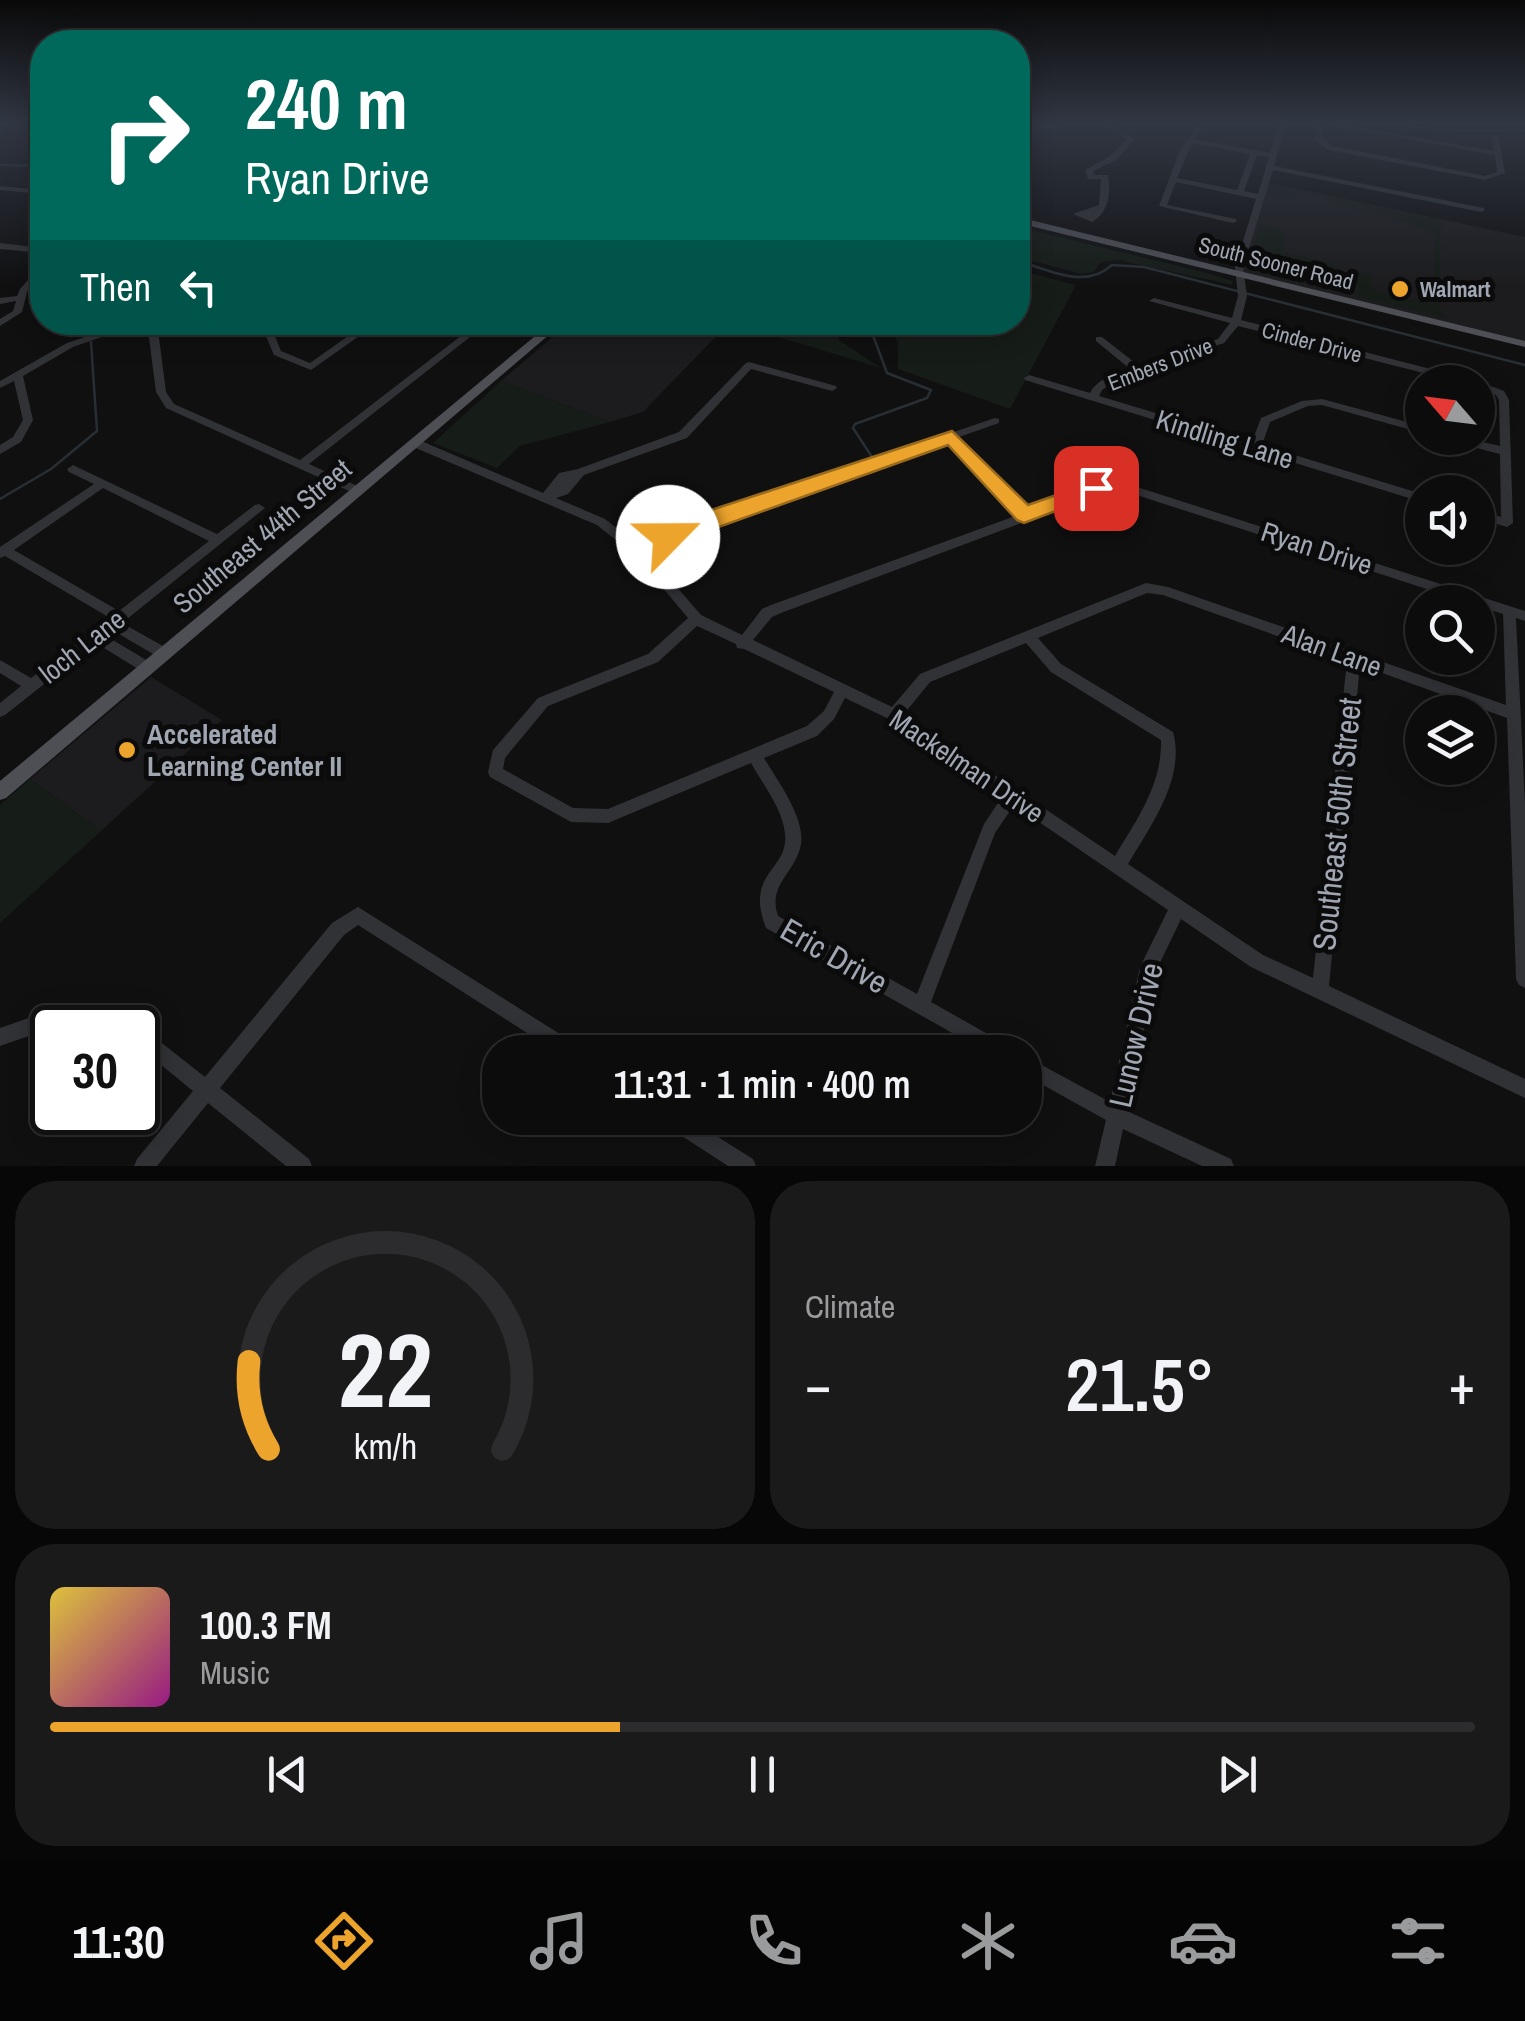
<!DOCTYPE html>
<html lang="en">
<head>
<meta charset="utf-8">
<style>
  :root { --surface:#0c0c0d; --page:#1a1a1b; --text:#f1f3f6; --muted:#9a9b9d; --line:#2c2c2e; --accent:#eda42c }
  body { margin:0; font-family:"Archivo Narrow",sans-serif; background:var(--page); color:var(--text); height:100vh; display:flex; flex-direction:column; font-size:38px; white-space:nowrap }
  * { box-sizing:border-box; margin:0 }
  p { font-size:32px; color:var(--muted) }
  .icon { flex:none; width:55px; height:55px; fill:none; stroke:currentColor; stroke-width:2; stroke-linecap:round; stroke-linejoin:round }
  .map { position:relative; height:1166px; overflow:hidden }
  .drawer { display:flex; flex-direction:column; gap:15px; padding:15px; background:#070707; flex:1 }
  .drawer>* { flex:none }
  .guide { position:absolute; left:30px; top:30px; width:1000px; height:305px; border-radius:40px; box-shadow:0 5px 25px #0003,0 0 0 2px var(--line); background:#00695c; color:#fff; overflow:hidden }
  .needle { width:65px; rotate:298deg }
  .buttons { position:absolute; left:1405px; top:365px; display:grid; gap:20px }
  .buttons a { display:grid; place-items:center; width:90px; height:90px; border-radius:50%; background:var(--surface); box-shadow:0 5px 25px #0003,0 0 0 2px var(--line); font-size:50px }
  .speed { position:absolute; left:30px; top:1005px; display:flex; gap:20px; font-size:50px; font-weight:700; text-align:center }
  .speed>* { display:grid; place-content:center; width:130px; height:130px; border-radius:50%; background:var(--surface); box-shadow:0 5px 25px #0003,0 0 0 2px var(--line); line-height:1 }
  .speed .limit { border:5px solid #111; border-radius:15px; background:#fff; color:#111 }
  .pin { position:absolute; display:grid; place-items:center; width:85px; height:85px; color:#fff; margin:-42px; border-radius:20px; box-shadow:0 5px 15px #0006 }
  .me { position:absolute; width:110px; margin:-55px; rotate:67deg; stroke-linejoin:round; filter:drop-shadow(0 0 8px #0008) }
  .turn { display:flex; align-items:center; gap:35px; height:210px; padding:0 50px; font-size:45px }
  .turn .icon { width:130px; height:130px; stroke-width:2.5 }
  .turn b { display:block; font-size:70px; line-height:85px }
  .then { display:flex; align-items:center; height:95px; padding:0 50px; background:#0003; gap:20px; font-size:38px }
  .big { font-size:75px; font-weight:600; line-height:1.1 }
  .drawer .card { flex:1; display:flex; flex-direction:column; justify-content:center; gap:15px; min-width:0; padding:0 35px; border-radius:40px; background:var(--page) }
  .drawer .dial { align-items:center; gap:0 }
  .dial svg { height:260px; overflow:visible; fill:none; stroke:var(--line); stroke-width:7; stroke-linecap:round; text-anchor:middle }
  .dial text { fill:var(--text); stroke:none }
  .song { display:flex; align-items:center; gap:30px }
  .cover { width:120px; height:120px; border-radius:15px; background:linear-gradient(135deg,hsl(50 70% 55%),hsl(310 70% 35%)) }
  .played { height:10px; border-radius:5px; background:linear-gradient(90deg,var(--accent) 40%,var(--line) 40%) }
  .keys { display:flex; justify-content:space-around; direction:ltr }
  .heat { display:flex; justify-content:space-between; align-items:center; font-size:55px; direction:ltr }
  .drawer .tiles { flex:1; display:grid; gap:15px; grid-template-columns:1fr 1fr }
  .card:last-child { grid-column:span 2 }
  .trip { position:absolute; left:482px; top:1035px; width:560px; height:100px; border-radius:40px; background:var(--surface); box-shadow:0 5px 25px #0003,0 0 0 2px var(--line); font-weight:600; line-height:100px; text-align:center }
  .dock { display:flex; height:160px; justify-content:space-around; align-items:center; background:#050505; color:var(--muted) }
  .dock .icon { width:70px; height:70px }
  .dock .current { color:var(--accent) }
  .dock b { font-size:45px; color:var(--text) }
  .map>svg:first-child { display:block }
  .built { fill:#1c1c1e }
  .green { fill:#161c17 }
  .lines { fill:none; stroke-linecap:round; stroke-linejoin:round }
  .stream { stroke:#272f34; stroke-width:2.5 }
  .minor { fill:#313236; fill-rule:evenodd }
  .major { fill:#4d4f55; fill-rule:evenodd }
  .route { fill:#eda42c; stroke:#9a6b1d; stroke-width:2.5 }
  .poi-dot { fill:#eda42c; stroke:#0b0b0c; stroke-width:4 }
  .labels { text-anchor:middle; stroke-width:10; stroke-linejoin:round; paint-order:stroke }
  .far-street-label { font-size:22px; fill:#a1a7b2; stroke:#0b0b0c }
  .far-poi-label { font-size:22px; font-weight:bold; fill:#a1a7b2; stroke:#0b0b0c; text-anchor:start }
  .street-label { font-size:28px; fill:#a1a7b2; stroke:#0b0b0c }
  .poi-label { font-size:28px; font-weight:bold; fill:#a1a7b2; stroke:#0b0b0c; text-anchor:start }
  .near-street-label { font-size:32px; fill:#a1a7b2; stroke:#0b0b0c }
</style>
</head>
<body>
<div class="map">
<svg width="1525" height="1166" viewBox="0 0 1525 1166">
  <rect width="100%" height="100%" fill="#101011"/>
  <!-- built -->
  <path class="built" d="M1265 182 1525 237V344L1242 275 1239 267Z
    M569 323H766L759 331 728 324 643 412 610 422 501 381Z
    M151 677 222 720 101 831 30 779Z"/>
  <!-- green -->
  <path class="green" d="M1269 183 1441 220 1439 307 1446 318 1358 297V283L1349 273 1370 274 1373 289 1379 293 1434 304 1435 235 1407 222 1298 192 1289 200 1268 196Z
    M1260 225 1285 231 1284 252 1335 265 1345 281 1343 292 1246 271Z
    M1018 227 1207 273 1233 281 1232 285 1118 260 1101 262 1094 272 1081 274 1018 257Z
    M1018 270 1076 285 1010 409 898 369V343L888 323 1018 322Z
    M766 323H835L839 340 881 368 759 331Z
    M501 381 514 386 610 422 520 446 497 468 433 443Z
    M30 779 101 831 0 923V805Z"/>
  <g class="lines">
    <!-- stream -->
    <path class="stream" d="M1407 124 1442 131 1525 130
      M0 165 42 166
      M1018 261C1050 270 1085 290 1112 265L1144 267 1525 365
      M89 322 90 334
      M868 322 887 373 931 390 927 398 855 424 853 428 872 457
      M0 499 51 469 97 431 91 342"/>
    <!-- minor -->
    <path class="minor" d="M4 124H13L0 129V125Z
      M1023 124H1052L1058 128 1055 130 1026 126Z
      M1101 124H1108L1135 139 1116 160 1093 171 1094 175H1108C1111 194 1109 212 1092 222L1073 214 1099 205 1101 179H1088L1085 170 1110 156 1127 139Z
      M1198 124H1204L1195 139 1270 153 1280 124H1286L1274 166 1484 208 1485 210 1481 212 1273 170 1243 267 1247 296 1241 320 1473 380 1474 382H1459L1238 326 1224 343 1114 381 1102 390 1099 396 1252 442 1261 418 1302 401 1322 399 1422 426V433L1322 405 1308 406 1270 422 1262 445 1422 494V502L1025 380 1024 378 1029 375 1090 393C1098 378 1115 374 1130 369L1096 341V337H1102L1139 366 1218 339 1230 323 1149 301 1154 298 1232 318 1238 296 1235 267 1256 199 1176 182 1167 205 1236 219 1237 221 1233 223 1159 206 1180 150ZM1192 143 1250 154 1237 190 1177 178ZM1257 155 1269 157 1258 194 1244 191Z
      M1316 124H1322L1323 139 1333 146 1485 176 1497 172 1495 155 1325 124H1338L1494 151 1492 136 1498 135 1505 173 1485 180 1328 150 1315 140Z
      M0 186 42 190V194L0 190Z
      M0 243 42 248V253L0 249Z
      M39 268H42V275L27 292 22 312 0 326V319L13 311 16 301 0 304V298L17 296 20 289Z
      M130 322H145L73 347 23 376 33 420 21 442 0 454V445L13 437 23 420 14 381 0 388V381L67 343Z
      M147 322H157L166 392 174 404 300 460 479 322H489L309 464 362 488 364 491 362 494 358 495 166 408 156 392Z
      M260 322H269L281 351 310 363 368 322H379L311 370 274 355Z
      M749 362 836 386 837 388 832 391 751 369 687 438 584 475 568 494 556 498 605 519 641 547 683 524 995 418 999 419V423L959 437 1029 511 1115 480 1525 611V621L1516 618 1525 804V988L1519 985 1516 979 1507 718 1360 665 1329 986 1525 1079V1098L1251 967 1181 919 1157 969 1127 1111 1231 1159 1234 1166H1202L1123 1129 1115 1166H1095L1106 1120 1025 1075V1056L1110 1102 1140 967 1168 910 1014 805 995 833 931 1002 1009 1046 1012 1052H986L766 928C744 872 789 871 785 834 783 809 763 785 751 763L608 823 571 822 490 777 488 772 493 750 538 698 648 654 688 618 636 556 597 525 411 446 410 443 411 440H419L543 493 559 473 578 469 679 432 746 363ZM949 441 1018 515 771 605 762 609 742 635 701 615 648 554 691 530ZM1115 488 1467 602H1478V606L1503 614 1506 705 1168 587 1146 583 920 674 892 707 753 640 772 617 781 613ZM1147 593 1163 595 1347 661 1313 978 1263 955 1128 864C1150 827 1186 778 1173 732L1061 664 1038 638ZM697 626 736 644 737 648 744 649 834 692 824 711 807 726 608 809 573 808 503 769 505 758 548 706 658 662ZM1026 643 1051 672 1161 740C1162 785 1137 819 1115 856L904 714 930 682ZM845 698 889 719 1002 797 984 824 917 994 778 916C767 884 796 873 801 844 805 817 777 780 764 758L817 736 834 719Z
      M1475 382 1482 383 1504 391 1509 400 1513 523 1507 527 1478 518V510L1501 517 1500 454 1449 441 1448 438H1465L1500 446 1499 400 1496 395 1478 388V382Z
      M73 465 217 534 255 505 259 504 265 508 122 623 170 650 172 654 170 658 165 660 160 658 112 630 106 636 153 664 155 668 153 672 148 674 143 672 96 643 5 715 0 717V703L21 686 0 673V660L31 678 110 618 5 556 0 558V547L94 484 69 472 67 469ZM103 488 209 541 119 611 14 550Z
      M358 907 579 1046 582 1052H557L358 925 344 935 220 1088 309 1159 312 1166H286L208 1103 157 1166H134L137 1159 193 1091 138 1046V1028H134L138 1026 144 1029 205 1077 332 923Z
      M76 1009 107 1013 129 1022 132 1028H52L0 1046V1028L46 1012Z
      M662 1118H688L753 1159 756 1166H728L665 1125Z"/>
    <!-- major -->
    <path class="major" d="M1018 217 1525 341V347L1018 223Z
      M552 322H564L6 798 0 800V781Z"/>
  </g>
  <!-- sky -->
  <linearGradient id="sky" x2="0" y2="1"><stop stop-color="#090909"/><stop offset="0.43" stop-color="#313743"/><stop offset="1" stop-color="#313743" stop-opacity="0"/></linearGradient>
  <rect width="1525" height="287" fill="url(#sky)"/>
  <!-- route -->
  <path class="route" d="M952 431 1028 505 1096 481 1106 488 1103 493 1024 523 1017 520 948 445 668 545 657 537 660 531 702 513Z"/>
  <!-- markers -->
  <g class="poi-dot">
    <circle cx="1400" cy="289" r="10"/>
    <circle cx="127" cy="750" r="10"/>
  </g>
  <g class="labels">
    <!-- far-street labels -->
    <g class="far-street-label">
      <text transform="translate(1276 263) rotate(14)" y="8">South Sooner Road</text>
      <text transform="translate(1312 342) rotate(15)" y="8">Cinder Drive</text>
      <text transform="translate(1160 364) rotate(-21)" y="8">Embers Drive</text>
    </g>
    <!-- far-poi labels -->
    <g class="far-poi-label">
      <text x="1420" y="297">Walmart</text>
    </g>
    <!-- street labels -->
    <g class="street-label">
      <text transform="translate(1225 439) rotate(17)" y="10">Kindling Lane</text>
      <text transform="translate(262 536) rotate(-40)" y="10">Southeast 44th Street</text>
      <text transform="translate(1317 548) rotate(18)" y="10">Ryan Drive</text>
      <text transform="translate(82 646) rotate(-38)" y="10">loch Lane</text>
      <text transform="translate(1332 650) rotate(20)" y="10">Alan Lane</text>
      <text transform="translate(967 766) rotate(34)" y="10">Mackelman Drive</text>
    </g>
    <!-- poi labels -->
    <g class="poi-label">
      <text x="147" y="744">Accelerated<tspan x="147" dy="32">Learning Center II</tspan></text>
    </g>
    <!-- near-street labels -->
    <g class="near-street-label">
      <text transform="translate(1337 824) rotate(-84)" y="11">Southeast 50th Street</text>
      <text transform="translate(834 956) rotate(30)" y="11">Eric Drive</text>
      <text transform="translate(1136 1035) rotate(-77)" y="11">Lunow Drive</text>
    </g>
  </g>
</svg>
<div class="buttons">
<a><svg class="needle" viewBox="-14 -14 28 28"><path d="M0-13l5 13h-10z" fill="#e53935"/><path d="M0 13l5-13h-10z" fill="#9a9b9d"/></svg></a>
<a><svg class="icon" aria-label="sound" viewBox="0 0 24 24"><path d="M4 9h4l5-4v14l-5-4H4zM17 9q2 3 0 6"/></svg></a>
<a><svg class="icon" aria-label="search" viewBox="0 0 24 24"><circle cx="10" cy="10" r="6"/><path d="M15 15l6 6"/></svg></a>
<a><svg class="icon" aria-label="layers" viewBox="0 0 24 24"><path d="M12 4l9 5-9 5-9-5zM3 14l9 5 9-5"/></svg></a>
</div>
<div class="speed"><div class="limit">30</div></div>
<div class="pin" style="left:1096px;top:488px;background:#d93025"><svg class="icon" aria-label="arrive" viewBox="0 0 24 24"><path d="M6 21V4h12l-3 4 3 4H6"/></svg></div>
<svg class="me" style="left:668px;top:537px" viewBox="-20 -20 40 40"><circle r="19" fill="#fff"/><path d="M0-13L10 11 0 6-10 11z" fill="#eda42c"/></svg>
<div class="trip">11:31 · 1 min · 400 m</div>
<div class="guide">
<div class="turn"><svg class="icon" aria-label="right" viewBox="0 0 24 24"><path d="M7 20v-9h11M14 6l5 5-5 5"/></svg><div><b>240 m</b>Ryan Drive</div></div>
<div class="then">Then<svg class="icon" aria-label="left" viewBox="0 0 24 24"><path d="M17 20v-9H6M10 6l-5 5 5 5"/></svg></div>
</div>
</div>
<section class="drawer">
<div class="tiles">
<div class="card dial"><svg viewBox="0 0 100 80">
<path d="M14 69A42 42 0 1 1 86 69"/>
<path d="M14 69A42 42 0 0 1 8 42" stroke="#eda42c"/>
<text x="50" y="56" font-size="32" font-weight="700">22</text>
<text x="50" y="72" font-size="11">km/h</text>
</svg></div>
<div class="card"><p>Climate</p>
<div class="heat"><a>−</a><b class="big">21.5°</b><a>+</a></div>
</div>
<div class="card">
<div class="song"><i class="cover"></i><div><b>100.3 FM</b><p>Music</p></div></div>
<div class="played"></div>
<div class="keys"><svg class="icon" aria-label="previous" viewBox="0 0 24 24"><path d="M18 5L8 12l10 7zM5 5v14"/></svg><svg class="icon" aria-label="pause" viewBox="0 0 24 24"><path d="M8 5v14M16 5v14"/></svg><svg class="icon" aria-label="next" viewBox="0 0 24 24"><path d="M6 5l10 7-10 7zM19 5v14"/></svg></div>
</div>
</div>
</section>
<nav class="dock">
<b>11:30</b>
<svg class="icon current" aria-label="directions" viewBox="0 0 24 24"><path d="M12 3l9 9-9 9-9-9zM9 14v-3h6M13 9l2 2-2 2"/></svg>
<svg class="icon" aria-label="music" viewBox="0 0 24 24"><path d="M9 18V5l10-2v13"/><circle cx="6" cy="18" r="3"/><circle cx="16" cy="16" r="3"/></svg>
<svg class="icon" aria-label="phone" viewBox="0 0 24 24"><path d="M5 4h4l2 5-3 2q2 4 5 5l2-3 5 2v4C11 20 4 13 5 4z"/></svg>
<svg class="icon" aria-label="climate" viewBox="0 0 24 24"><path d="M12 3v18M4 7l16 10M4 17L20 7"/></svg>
<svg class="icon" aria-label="car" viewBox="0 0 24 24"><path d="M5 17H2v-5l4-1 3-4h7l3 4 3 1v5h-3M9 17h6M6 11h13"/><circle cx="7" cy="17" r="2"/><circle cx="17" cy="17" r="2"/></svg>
<svg class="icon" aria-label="filters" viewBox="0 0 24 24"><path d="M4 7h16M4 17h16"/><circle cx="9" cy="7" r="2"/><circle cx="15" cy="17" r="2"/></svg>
</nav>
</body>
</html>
